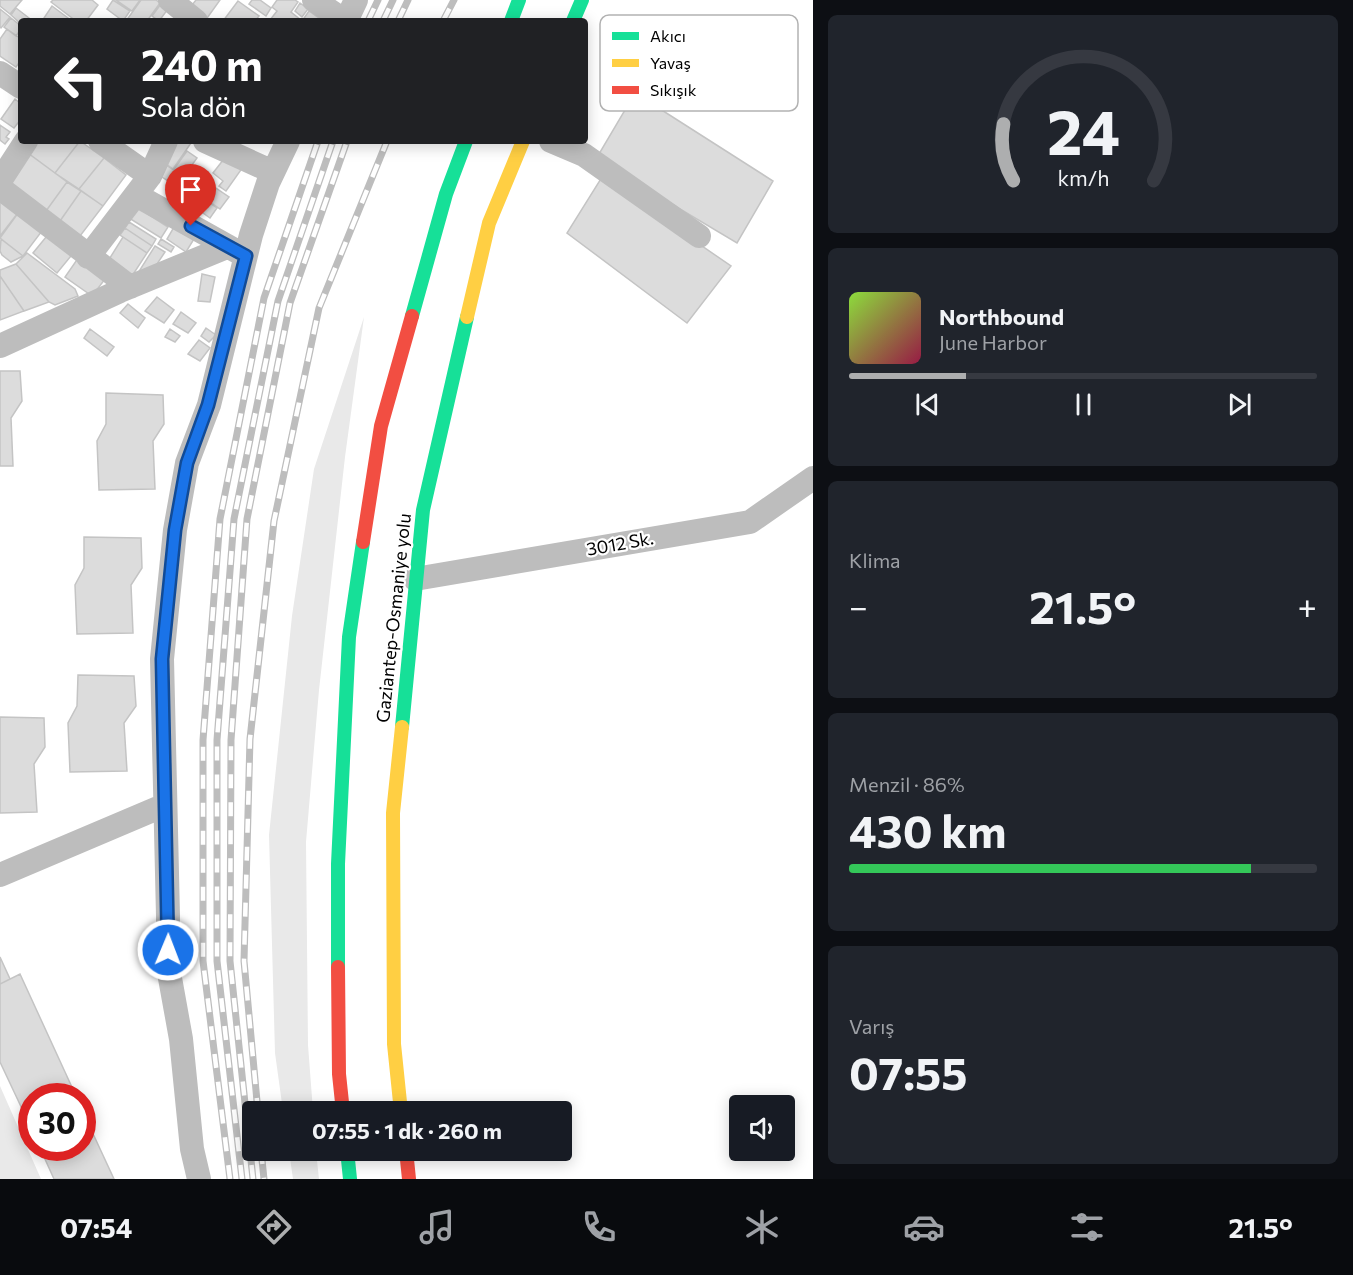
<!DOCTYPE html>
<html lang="tr">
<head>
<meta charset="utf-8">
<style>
  :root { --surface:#171b24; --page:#20242c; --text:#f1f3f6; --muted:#9ea1a6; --line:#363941; --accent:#adaeaf }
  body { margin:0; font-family:Commissioner,sans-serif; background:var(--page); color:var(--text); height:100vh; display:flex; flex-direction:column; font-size:22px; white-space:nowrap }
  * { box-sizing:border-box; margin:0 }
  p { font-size:20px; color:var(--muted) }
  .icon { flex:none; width:33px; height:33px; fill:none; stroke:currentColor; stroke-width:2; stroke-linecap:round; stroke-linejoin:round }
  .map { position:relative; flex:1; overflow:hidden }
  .details { display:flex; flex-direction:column; gap:15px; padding:15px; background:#0d0f14; width:540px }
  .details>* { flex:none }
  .banner { position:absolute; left:18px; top:18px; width:570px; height:126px; border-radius:6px; box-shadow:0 3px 15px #0003; background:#202124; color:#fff; overflow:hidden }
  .buttons { position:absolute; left:729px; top:1095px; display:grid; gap:12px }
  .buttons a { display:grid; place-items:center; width:66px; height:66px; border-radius:6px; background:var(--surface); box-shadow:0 3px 15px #0003; font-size:30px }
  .speed { position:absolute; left:18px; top:1083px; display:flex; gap:12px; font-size:30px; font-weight:700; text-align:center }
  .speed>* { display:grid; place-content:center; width:78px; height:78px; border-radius:50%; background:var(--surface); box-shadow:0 3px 15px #0003; line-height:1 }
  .speed .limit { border:9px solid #d22; background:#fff; color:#111 }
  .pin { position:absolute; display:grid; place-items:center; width:51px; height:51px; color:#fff; margin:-62px -26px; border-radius:50% 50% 50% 0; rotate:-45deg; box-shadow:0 0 6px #0007 }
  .pin .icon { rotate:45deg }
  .me { position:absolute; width:66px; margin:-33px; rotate:1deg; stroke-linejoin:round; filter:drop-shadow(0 0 4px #0008) }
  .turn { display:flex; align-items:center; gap:21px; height:126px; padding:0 24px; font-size:27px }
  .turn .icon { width:78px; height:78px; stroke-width:2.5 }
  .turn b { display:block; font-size:42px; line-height:51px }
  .big { font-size:45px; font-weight:700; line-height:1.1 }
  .details .tile { flex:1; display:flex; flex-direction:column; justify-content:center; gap:9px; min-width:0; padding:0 21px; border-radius:9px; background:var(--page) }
  .details .dial { align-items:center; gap:0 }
  .dial svg { height:156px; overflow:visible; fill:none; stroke:var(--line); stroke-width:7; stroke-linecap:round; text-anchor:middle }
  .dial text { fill:var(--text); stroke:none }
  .song { display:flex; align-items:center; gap:18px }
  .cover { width:72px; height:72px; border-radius:9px; background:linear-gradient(135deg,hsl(90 70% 55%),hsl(340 70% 35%)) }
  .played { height:6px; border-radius:3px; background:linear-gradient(90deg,var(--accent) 25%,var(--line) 25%) }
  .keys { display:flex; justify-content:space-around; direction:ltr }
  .heat { display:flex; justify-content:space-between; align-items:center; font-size:33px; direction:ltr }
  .charge { height:9px; border-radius:4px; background:linear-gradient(90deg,#34c759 86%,var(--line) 0) }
  .trip { position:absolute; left:242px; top:1101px; width:330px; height:60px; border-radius:6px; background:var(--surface); box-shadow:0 3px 15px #0003; font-weight:700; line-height:60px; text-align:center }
  .menu { display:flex; height:96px; justify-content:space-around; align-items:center; background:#090b0e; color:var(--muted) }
  .menu .icon { width:42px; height:42px }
  .menu .current { color:var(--accent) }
  .menu b { font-size:27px; color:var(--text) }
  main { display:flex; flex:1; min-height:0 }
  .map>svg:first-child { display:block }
  .green { fill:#e9e9e9 }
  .building { fill:#dcdcdc; stroke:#c4c4c4; stroke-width:1.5 }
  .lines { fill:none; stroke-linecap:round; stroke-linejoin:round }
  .street { stroke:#bdbdbd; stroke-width:24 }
  .fast { stroke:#16e098; stroke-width:14 }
  .slow { stroke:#ffcf43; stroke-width:14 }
  .jam { stroke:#f24e42; stroke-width:14 }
  .rail-casing { stroke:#bdbdbd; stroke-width:7 }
  .rail { stroke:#fff; stroke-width:4.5; stroke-dasharray:14; stroke-linecap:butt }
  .route-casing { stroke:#114b97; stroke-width:15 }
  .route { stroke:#1a73e8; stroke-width:10 }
  .labels { text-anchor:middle; stroke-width:4.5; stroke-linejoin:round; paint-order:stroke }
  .street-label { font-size:18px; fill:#000; stroke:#fff }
  .key { fill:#fff; stroke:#b2b2b2; stroke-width:1.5 }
  .key-label { font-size:16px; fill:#000 }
</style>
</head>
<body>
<main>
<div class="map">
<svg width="813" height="1179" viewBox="0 0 813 1179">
  <rect width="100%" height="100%" fill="#fff"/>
  <!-- green -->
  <path class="green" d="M364 317 345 457 319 690 306 842 308 1045 313 1111H283L275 1053 269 835 292 616 314 469Z
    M0 1086 41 1179H0Z
    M289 1151H316L319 1179H293Z"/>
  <!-- building -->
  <path class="building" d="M0 0H22L10 14 0 6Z
    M53 0H92L98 5 86 21H76L51 2Z
    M113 0 130 11 123 21 107 9Z
    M116 0H140L132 11Z
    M141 0H156L160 3 147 21H126Z
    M196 0H220L205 21 188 10Z
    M252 0H260L271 8 266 16 249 4Z
    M277 0H295L298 2 291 12 301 20 300 21 270 20 277 11 272 7Z
    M238 1 259 16 255 21H223Z
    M300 3 308 9 302 17 295 11Z
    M161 4 168 9 159 21 152 16Z
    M52 6 72 21H42Z
    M16 8 29 18 26 21H21V24L11 15Z
    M0 9 10 17 1 28 0 27Z
    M309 11 323 21H302Z
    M11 18 21 26V29L16 36 4 27Z
    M7 29 21 39V60L16 67 0 56V39Z
    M635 93 773 181 737 243 596 159Z
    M15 99 21 104V119L14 128 1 119Z
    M0 125 10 132 6 137 9 139 5 144 0 140Z
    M36 141H80L55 173 28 153Z
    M80 141 104 158 79 189 55 173Z
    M173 141H188L191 143 173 169 162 161Z
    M187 151 197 158 184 176 174 169Z
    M28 153 67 182 46 211 8 182Z
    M227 155 243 167 226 191 219 186 223 181 213 173Z
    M104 158 126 175 103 206 79 189Z
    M166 165 187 179 189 177 194 181 180 200 175 197 180 189 159 175Z
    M602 177 731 266 687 323 567 233Z
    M201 178 229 197 220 209 193 190Z
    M67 182 81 191 60 221 46 211Z
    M81 191 103 206 80 236 60 221Z
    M0 193 21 209 0 236Z
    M187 193 195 198 188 207 181 202Z
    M199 196 217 208 210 218 192 205Z
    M137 207 168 227 161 238 129 218Z
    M21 209 45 227 23 256 0 238Z
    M129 222 156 239 152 246 125 228Z
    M174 227 194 239 186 252 167 239Z
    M125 228 152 246 147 253 120 235Z
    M51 231 75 251 57 273 33 253Z
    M123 237 147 253 132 276 108 261Z
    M1 239 23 256 11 262 2 255 0 251Z
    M161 239 174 247 171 252 158 244Z
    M155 246 165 252 147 279 138 273Z
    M27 253 75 289 78 296 55 305 49 302 16 264Z
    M81 254 109 274 92 296 65 277Z
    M16 264 49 302 24 311 0 276V270Z
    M202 274 215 277 210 302 198 301Z
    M0 276 24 311 0 320Z
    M157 297 174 310 164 323 145 311Z
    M128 304 145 318 138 328 120 313Z
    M181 312 196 323 188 333 173 324Z
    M206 328 216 335 209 342 201 336Z
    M90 329 114 347 107 356 84 338Z
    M170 329 180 336 175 342 165 337Z
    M199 340 210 348 200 361 188 354Z
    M0 371H20L22 401 11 418 13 466H0Z
    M106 393 163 395 164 424 153 441 155 489 99 490 97 441 106 424Z
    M84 537 141 538 142 568 131 585 133 633 77 634 75 585 84 568Z
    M78 675 134 676 136 706 124 723 127 771 70 772 68 723 77 706Z
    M0 717 44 718 45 747 34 764 37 812 0 813Z
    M0 957 10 979 0 984Z
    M20 974 76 1096H32V1130L0 1062V984Z
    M82 1110 114 1179H54L40 1148H82Z"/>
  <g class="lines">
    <!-- street -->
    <path class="street" d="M170 0 196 21
      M314 0 345 21
      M346 21 356 0
      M0 73 21 87
      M100 141 150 176
      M205 141 273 172
      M551 141 584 155 699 236
      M0 181 26 141
      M0 188 130 287
      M136 195 238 252
      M88 257 150 176 166 141
      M0 346 120 291 227 247
      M415 579 750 522 813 478
      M0 875 165 805
      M199 1179 192 1149 181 1039 168 967V916L162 659 175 530 187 463 209 405 251 235 268 183 288 141"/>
    <!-- fast -->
    <path class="fast" d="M511 21 519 0
      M573 21 582 0
      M412 316 446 194 466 141
      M402 727 423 510 467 317
      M338 967V864L349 637 363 542
      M347 1150 350 1179"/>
    <!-- slow -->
    <path class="slow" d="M467 317 489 223 523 141
      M401 1112 394 1044 393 813 402 727"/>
    <!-- jam -->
    <path class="jam" d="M363 542 381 426 412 316
      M338 967 339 1074 343 1112
      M406 1150 409 1179"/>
    <defs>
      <path id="rail" d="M368 21 378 0
        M383 21 393 0
        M398 21 408 0
        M443 21 454 0
        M258 1112 244 961 250 739 274 521 319 308 387 141
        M261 1150 264 1179
        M230 1179 203 961V740L220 519 264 298 318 141
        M242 1179 217 961V740L234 519 278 301 333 141
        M253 1179 230 961 231 740 247 519 290 303 347 141"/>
    </defs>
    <!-- rail casing -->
    <use href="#rail" class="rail-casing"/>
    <!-- rail -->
    <use href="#rail" class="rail"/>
  </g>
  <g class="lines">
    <defs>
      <path id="route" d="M168 950 162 659 175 530 187 463 208 405 246 256 191 226"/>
    </defs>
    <!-- route casing -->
    <use href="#route" class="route-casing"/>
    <!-- route -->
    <use href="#route" class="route"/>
  </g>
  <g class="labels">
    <!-- street labels -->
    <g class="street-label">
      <text transform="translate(620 544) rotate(-10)" y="6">3012 Sk.</text>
      <text transform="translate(394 618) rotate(-84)" y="6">Gaziantep-Osmaniye yolu</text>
    </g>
  </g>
  <!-- legend -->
  <rect x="600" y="15" width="198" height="96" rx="9" class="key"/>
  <rect x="612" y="32" width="27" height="8" fill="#16e098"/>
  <rect x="612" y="59" width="27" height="8" fill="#ffcf43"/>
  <rect x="612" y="86" width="27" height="8" fill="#f24e42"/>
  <g class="key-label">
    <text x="650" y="42">Akıcı</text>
    <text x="650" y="69">Yavaş</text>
    <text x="650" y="96">Sıkışık</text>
  </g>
</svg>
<div class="buttons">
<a><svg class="icon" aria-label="sound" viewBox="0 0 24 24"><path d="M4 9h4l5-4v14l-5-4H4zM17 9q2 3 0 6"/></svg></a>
</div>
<div class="speed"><div class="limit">30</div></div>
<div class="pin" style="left:191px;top:226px;background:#d93025"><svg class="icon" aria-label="arrive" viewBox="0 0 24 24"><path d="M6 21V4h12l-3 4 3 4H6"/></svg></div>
<svg class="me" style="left:168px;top:950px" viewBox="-20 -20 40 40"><circle r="17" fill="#1a73e8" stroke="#fff" stroke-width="3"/><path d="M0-11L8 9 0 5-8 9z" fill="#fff"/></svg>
<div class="trip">07:55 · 1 dk · 260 m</div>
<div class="banner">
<div class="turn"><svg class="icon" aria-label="left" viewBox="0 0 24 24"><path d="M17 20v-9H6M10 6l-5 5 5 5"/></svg><div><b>240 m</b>Sola dön</div></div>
</div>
</div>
<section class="details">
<div class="tile dial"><svg viewBox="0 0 100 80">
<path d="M14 69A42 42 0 1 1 86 69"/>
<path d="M14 69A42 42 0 0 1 9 40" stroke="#adaeaf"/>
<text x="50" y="56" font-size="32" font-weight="700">24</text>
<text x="50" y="72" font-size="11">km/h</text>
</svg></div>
<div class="tile">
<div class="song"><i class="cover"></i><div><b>Northbound</b><p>June Harbor</p></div></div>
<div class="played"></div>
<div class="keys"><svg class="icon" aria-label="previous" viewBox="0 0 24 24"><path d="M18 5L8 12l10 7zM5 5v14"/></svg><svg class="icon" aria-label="pause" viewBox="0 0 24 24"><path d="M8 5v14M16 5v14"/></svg><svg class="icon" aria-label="next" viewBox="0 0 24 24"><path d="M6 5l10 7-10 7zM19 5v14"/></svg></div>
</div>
<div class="tile"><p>Klima</p>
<div class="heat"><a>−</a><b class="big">21.5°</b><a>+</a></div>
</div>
<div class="tile"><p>Menzil · 86%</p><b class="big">430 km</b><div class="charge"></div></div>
<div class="tile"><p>Varış</p><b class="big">07:55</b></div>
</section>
</main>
<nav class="menu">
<b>07:54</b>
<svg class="icon current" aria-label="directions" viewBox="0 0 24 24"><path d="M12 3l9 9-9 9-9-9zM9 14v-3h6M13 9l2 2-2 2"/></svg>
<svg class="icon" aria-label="music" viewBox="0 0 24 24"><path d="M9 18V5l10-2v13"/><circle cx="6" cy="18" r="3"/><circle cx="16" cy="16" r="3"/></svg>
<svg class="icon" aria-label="phone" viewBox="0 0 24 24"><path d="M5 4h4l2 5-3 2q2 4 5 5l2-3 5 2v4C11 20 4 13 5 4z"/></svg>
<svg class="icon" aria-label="climate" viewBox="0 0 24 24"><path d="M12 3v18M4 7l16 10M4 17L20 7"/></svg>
<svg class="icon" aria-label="car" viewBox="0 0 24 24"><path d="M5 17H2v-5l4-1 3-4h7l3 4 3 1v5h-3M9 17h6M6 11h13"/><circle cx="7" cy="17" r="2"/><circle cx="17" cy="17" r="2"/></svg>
<svg class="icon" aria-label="filters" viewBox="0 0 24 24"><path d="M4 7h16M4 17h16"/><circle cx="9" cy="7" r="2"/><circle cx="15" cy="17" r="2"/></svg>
<b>21.5°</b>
</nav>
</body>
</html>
